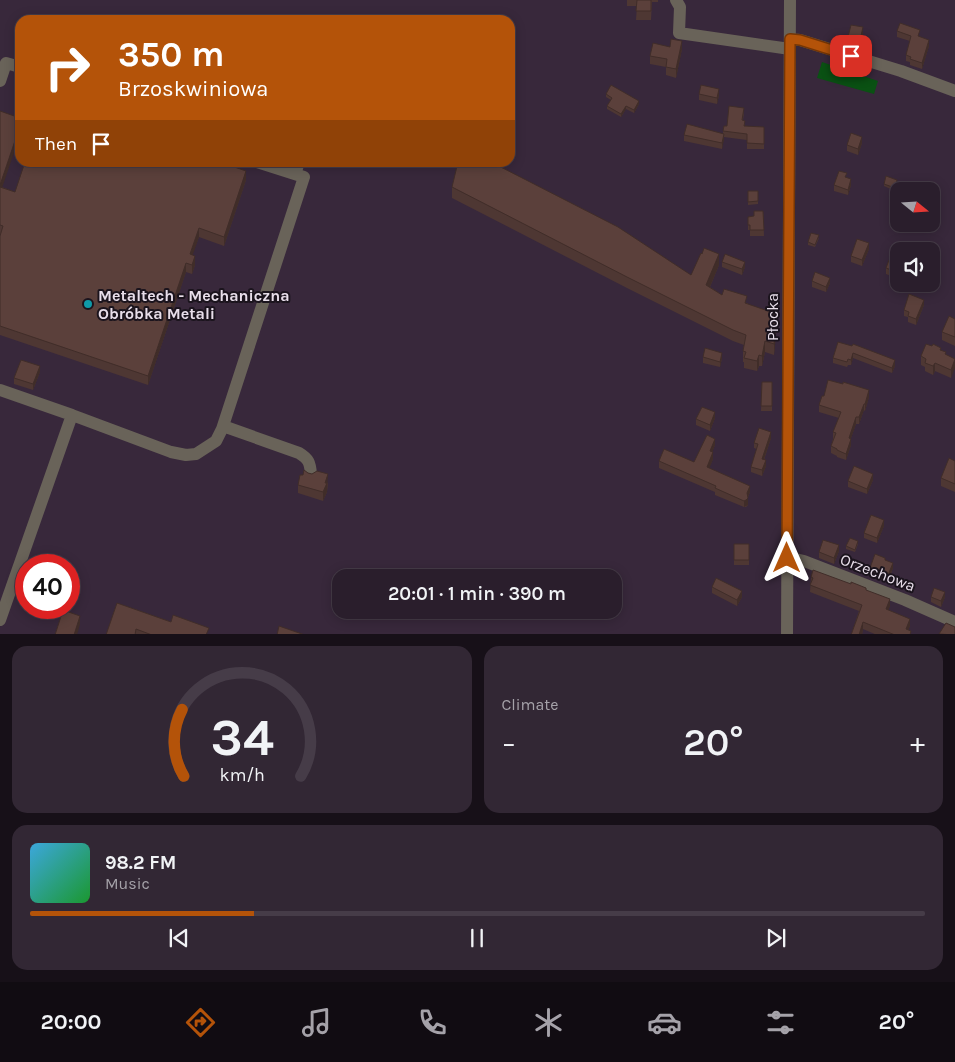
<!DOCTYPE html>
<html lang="en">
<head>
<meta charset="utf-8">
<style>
  :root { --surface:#2a1e2c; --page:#322734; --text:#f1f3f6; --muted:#a5a2a9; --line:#463c48; --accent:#b45309 }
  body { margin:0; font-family:Karla,sans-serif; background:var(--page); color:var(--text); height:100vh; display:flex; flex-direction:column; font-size:19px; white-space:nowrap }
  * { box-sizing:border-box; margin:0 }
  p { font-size:16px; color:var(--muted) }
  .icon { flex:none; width:28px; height:28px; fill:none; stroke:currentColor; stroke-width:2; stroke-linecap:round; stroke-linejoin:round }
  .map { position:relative; height:634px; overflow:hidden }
  .sheet { display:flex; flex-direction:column; gap:12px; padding:12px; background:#171018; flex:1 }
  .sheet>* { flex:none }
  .hud { position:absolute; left:15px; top:15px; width:500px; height:152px; border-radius:15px; box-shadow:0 2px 12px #0003,0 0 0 1px var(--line); background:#b45309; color:#fff; overflow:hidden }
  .needle { width:32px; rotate:108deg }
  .controls { position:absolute; left:890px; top:182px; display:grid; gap:10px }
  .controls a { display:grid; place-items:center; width:50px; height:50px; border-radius:10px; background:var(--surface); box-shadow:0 2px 12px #0003,0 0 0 1px var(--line); font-size:25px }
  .speed { position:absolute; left:15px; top:554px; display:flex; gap:10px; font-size:25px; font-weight:700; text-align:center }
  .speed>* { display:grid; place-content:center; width:65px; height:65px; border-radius:50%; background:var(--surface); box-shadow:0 2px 12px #0003,0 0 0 1px var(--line); line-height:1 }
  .speed .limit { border:8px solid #d22; background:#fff; color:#111 }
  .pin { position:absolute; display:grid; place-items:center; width:42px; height:42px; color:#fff; margin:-21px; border-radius:10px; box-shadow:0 2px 8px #0006 }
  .me { position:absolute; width:55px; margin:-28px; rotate:0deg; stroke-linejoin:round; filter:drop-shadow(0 0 4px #0008) }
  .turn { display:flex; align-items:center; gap:18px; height:105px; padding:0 20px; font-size:22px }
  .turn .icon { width:65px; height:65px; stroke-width:2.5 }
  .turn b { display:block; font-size:35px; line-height:42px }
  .then { display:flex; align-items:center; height:48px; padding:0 20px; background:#0003; gap:10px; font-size:19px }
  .big { font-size:38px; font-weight:600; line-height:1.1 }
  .sheet .tile { flex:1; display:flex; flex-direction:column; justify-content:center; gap:8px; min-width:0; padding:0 18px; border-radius:15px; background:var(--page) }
  .sheet .dial { align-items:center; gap:0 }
  .dial svg { height:130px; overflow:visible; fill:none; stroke:var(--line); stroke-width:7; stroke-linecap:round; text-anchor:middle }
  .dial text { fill:var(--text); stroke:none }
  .song { display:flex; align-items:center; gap:15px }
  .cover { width:60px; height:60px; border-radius:8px; background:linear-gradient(135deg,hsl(200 70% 55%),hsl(130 70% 35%)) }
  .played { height:5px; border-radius:2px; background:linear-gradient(90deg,var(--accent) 25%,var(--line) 25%) }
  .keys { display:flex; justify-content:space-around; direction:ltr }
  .heat { display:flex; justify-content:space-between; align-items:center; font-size:28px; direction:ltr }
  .sheet .tiles { flex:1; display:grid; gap:12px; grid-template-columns:1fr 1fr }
  .tile:last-child { grid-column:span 2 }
  .trip { position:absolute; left:332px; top:569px; width:290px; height:50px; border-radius:15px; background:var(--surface); box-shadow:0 2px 12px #0003,0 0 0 1px var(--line); font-weight:600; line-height:50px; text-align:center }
  .tab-bar { display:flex; height:80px; justify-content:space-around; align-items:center; background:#110c12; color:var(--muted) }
  .tab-bar .icon { width:35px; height:35px }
  .tab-bar .on { color:var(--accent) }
  .tab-bar b { font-size:22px; color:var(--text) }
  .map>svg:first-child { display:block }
  .green { fill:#0a5113 }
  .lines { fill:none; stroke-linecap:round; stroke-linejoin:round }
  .minor { stroke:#696359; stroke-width:12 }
  .wall { fill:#4e3733 }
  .shaded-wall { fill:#402d29 }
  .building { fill:#5b403b; stroke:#402d29 }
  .route-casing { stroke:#753606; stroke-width:12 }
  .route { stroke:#b45309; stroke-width:9 }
  .culture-dot { fill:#0f9aa8; stroke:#1b141d; stroke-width:2 }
  .labels { text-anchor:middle; stroke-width:4; stroke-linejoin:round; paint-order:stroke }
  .poi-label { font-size:16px; font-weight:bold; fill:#e8deea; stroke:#1b141d; text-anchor:start }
  .street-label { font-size:16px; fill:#e8deea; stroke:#1b141d }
</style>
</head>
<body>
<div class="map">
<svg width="955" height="635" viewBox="0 0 955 635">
  <rect width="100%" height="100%" fill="#38283b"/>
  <!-- green -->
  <path class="green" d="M822 62 878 81 874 94 817 78Z"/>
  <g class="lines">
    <!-- minor -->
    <path class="minor" d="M676 0 680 7 679 33 790 49
      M790 39 800 40 901 71 955 91
      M0 81 6 63 20 67
      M295 174 299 162
      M0 390 72 415 171 452 186 455 196 454 216 441 222 429 304 177 257 162
      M223 426 299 453C309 459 310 463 311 474
      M787 557 804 561 905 600 955 622
      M0 620 72 415
      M787 635 790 0"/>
  </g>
  <!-- wall -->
  <path class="wall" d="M627 0H658V2H652L651 20H636L637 6H627Z
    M897 31 920 36V37L929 46 922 69 910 65V62L906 61V55L910 41 897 37Z
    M863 33 860 46 848 43V37Z
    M682 49 676 78 666 75V67L650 64V56Z
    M606 94 639 104 634 113 626 109 621 117 607 109V106L611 100 606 97Z
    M699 94 719 95 717 104 699 100Z
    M0 111 2 187 15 192 246 180 224 246 199 237 192 255 195 265 192 274 186 272 148 385 0 335Z
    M744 113 743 120 745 126 764 127V149H747V140L724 137 722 149 684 141V135L723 134V131L727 126Z
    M862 143 858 155 847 151V145Z
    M897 183 895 191 884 186V184Z
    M834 185H851L848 195 834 191Z
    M452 187 691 275 719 265 710 287 722 295 747 303 777 324 774 355 765 352 762 366H759L757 371 744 368V362H743V351L744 345 733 341 627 288 452 198Z
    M748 191H758V204L748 205Z
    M763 211 764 236H750V230H748V217L754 216Z
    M819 238 815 247 808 245V242Z
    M869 249 862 266 851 262V256Z
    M722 262 745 267 742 275 722 267Z
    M899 264V279L886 274V268Z
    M812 281 830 283 826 292 812 287Z
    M924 305 916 325 908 322V317L904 316V310Z
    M955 319V346L942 340V332Z
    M838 342 895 366 892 373 853 358 851 365H848L847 367 833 363V358Z
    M941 350 946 355 955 359 951 378 935 371 933 375 925 371V367L921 365V356Z
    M703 357 722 358 720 367 703 363Z
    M40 372 33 390 14 384V378Z
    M762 382H772V411H761Z
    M869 397 865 411 864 410 859 424H856L851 438V445L846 460 837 457V456L831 453V446L833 439V432L839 418 819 412V405Z
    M715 418 710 431 696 425V419Z
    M771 438 764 460 766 466 762 476 751 472V467L757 449 754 448V443Z
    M715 445 712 452 713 459 709 468 750 492 748 497V505L746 507H744L715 495V492L659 468V461L694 462Z
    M955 461V492L941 486V478Z
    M308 473 328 483 327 492 323 501 298 493V485L303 475Z
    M873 480 867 494 848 487V481Z
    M884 526 877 543 864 538V533Z
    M734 544H749V565H734Z
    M858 544 855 552 846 549V546Z
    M839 551 834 564 819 558V552Z
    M885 560 893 568 888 581 884 579 883 581 870 574V568Z
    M811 577 866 590 890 606 888 610 910 626 908 630 911 635H877L863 629 862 635H851L859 611 810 592Z
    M712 587 742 597 737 606 712 593Z
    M931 597H945L941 607 931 602Z
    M117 603 209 635H106Z"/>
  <!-- shaded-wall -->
  <path class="shaded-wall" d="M863 27V33L860 46V40Z
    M929 40V46L922 69V63Z
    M682 41V49L676 78V69Z
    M719 89V95L717 104V98Z
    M639 101V104L634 113V110Z
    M626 106V109L621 117V114Z
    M20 126V135L0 194V185Z
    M724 134V140L722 149V143Z
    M862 137V143L858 155V149Z
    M246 171V180L224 246V237Z
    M851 179V185L848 195V190Z
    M199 228V237L190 263V254Z
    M869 243V249L862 266V260Z
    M719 254V265L706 296V285Z
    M195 256V265L192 274V265Z
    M745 262V267L742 275V269Z
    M186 263V272L148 385V376Z
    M830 278V283L826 292V287Z
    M924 300V305L916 325V319Z
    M777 314V324L774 355V344Z
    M765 341V352L762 366V356Z
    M722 353V358L720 367V362Z
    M853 353V358L851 365V360Z
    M759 355V366L757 371V361Z
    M895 360V366L892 373V368Z
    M955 360V368L951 378V370Z
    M935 363V371L933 375V366Z
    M40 366V372L33 390V384Z
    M869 390V397L865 411V404Z
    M864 404V410L859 424V417Z
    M715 412V418L710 431V425Z
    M856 417V424L849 444 851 439V445L846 460V454L849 438Z
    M771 432V438L762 465V459Z
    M715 439V445L710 458V451Z
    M713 452V459L707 474V467Z
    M766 460V466L762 476V470Z
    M328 474 327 492 323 501V492Z
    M873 474V480L867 494V489Z
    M750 486V492L747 499 748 498V505L744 507V501Z
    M884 520V526L877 543V538Z
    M839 545V551L834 564V558Z
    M893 563V568L888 581V575Z
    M742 591V597L737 606V600Z
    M945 592V597L941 607V601Z
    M890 599V606L886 616V609Z
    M80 616V624L77 635H74Z
    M910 619V626L906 635V629Z
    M863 622V629L862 635H859Z"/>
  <!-- building -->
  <path class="building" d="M637 0H651V11H636Z
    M900 23 920 30 918 36 929 40 922 63 910 59 911 57 906 55 911 36 897 31Z
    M851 25 863 27 860 40 848 37Z
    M671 39 682 41 676 69 666 67 667 59 650 56 653 43 670 47Z
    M611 85 639 101 634 110 626 106 621 114 607 106 612 98 606 94Z
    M701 85 719 89 717 98 699 94Z
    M729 106 744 108 742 120 745 121 744 126 764 127V144L747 143V134L723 131 724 126H727Z
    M0 111 20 118V126L0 185Z
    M687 124 724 134 722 143 684 135Z
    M851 133 862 137 858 149 847 145Z
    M25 162H220L246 171 224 237 199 228 190 254 195 256 192 265 186 263 148 376 0 326V236L3 226 0 225V187L15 192Z
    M458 162H491L618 227 691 275 701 253 702 254 704 248 719 254 706 285 722 295 724 289 747 296 745 303 777 314 774 344 765 341 762 356 759 355 757 361 744 358 746 352 743 351 746 335 733 330 627 277 452 187Z
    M839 171 847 173 845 177 851 179 848 190 834 185Z
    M886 176 897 180 895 188 884 184Z
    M748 191H758V201L748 202Z
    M754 211H763L764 230H750V225H748V217L754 216Z
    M811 233 819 235 815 245 808 242Z
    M857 239 869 243 862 260 851 256Z
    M725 254 745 262 742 269 722 262Z
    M889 260 899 264V273L886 268Z
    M815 272 830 278 826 287 812 281Z
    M909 294 924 300 916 319 908 316 909 312 904 310Z
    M949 316 955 319V337L942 332Z
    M838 342 852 346 853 344 895 360 892 368 853 353 851 360 848 359 847 362 833 358Z
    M926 344 932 346 933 344 941 348 940 350 946 352 945 354 955 359 951 370 935 363 933 366 925 363 926 359 921 356Z
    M705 348 722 353 720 362 703 357Z
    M21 360 40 366 33 384 14 378Z
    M828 380 843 384V382L869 390 865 404H864L859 417H856L849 438 851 439 846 454 837 450V449L831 446 836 433 833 432 841 412 819 405 822 396H824Z
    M762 382H772V406H761Z
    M702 407 715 412 710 425 696 419Z
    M759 428 771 432 762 459 766 460 762 470 751 467 758 444 754 443Z
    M707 435 715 439 710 451 713 452 707 467 750 486 747 493 748 498 746 500 744 501 715 488 716 486 659 461 664 449 694 462Z
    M949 458 955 461V484L941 478Z
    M854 466 873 474 867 489 848 481Z
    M304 470 308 473 312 474 317 471 328 474 325 483H327L323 492 298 485 300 475H303Z
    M871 515 884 520 877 538 864 533Z
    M850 538 858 541 855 550 846 546Z
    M823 540 839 545 834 558 819 552Z
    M734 544H749V560H734Z
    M875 554 885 558V560L893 563 888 575 884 574 883 575 870 568Z
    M813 570 851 584V582L866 588V590L890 599 886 609 910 619 906 629 911 631 910 635H895L863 622 859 635H851L862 605 810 585 813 578 811 577Z
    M716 578 742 591 737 600 712 587Z
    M934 588 945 592 941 601 931 597Z
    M117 603 171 622 173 615 209 628 206 635H152L136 629 135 635H106Z
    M63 610 80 616 74 635H55Z
    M946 623 955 627V635L939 634Z
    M279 626 305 635H277Z"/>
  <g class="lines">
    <defs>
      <path id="route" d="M787 558 790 39 800 40 851 56"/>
    </defs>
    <!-- route casing -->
    <use href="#route" class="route-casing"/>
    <!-- route -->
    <use href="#route" class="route"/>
  </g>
  <!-- markers -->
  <circle class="culture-dot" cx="88" cy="304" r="5"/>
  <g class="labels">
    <!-- poi labels -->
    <g class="poi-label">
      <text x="98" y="301">Metaltech - Mechaniczna<tspan x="98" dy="18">Obróbka Metali</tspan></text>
    </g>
    <!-- street labels -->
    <g class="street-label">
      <text transform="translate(772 317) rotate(-90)" y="6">Płocka</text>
      <text transform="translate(878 572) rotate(21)" y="6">Orzechowa</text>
    </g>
  </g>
</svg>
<div class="controls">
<a><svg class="needle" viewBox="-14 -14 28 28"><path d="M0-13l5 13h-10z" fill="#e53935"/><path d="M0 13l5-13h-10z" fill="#a5a2a9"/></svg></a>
<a><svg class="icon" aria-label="sound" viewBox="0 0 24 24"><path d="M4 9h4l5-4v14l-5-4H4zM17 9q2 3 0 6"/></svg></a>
</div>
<div class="speed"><div class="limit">40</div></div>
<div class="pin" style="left:851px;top:56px;background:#d93025"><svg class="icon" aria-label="arrive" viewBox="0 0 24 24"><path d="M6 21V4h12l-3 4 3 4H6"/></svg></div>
<svg class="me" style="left:787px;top:558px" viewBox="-20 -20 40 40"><path d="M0-17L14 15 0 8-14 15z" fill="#b45309" stroke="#fff" stroke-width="4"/></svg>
<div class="trip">20:01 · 1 min · 390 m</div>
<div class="hud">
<div class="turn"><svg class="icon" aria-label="right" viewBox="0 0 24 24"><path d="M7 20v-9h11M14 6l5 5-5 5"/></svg><div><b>350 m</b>Brzoskwiniowa</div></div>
<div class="then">Then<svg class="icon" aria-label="arrive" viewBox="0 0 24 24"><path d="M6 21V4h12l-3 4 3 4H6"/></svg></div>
</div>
</div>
<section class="sheet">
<div class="tiles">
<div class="tile dial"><svg viewBox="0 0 100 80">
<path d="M14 69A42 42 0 1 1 86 69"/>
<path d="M14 69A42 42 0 0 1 13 28" stroke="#b45309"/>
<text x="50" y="56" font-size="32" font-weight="700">34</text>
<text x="50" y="72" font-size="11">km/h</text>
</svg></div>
<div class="tile"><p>Climate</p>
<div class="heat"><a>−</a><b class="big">20°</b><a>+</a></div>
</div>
<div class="tile">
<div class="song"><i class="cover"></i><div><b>98.2 FM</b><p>Music</p></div></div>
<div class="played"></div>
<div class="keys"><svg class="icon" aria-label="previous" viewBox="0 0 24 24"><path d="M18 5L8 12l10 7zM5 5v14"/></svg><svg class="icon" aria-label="pause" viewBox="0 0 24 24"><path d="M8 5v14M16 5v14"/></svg><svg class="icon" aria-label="next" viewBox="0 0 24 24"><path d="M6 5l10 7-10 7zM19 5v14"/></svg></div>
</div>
</div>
</section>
<nav class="tab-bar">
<b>20:00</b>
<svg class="icon on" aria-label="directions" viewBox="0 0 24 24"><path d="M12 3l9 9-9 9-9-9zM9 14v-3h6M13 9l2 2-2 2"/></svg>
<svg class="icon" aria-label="music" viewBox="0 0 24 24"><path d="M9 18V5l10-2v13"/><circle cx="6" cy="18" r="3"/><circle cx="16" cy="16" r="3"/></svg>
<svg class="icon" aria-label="phone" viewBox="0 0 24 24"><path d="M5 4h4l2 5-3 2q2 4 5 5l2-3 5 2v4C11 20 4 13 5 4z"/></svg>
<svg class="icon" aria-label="climate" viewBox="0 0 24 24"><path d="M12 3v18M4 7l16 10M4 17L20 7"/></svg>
<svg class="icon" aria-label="car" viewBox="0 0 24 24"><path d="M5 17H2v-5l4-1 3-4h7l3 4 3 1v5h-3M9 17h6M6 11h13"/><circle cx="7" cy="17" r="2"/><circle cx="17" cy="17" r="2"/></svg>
<svg class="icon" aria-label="filters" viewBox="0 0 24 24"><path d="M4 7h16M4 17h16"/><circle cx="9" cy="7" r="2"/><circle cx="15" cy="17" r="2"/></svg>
<b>20°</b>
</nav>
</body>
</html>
